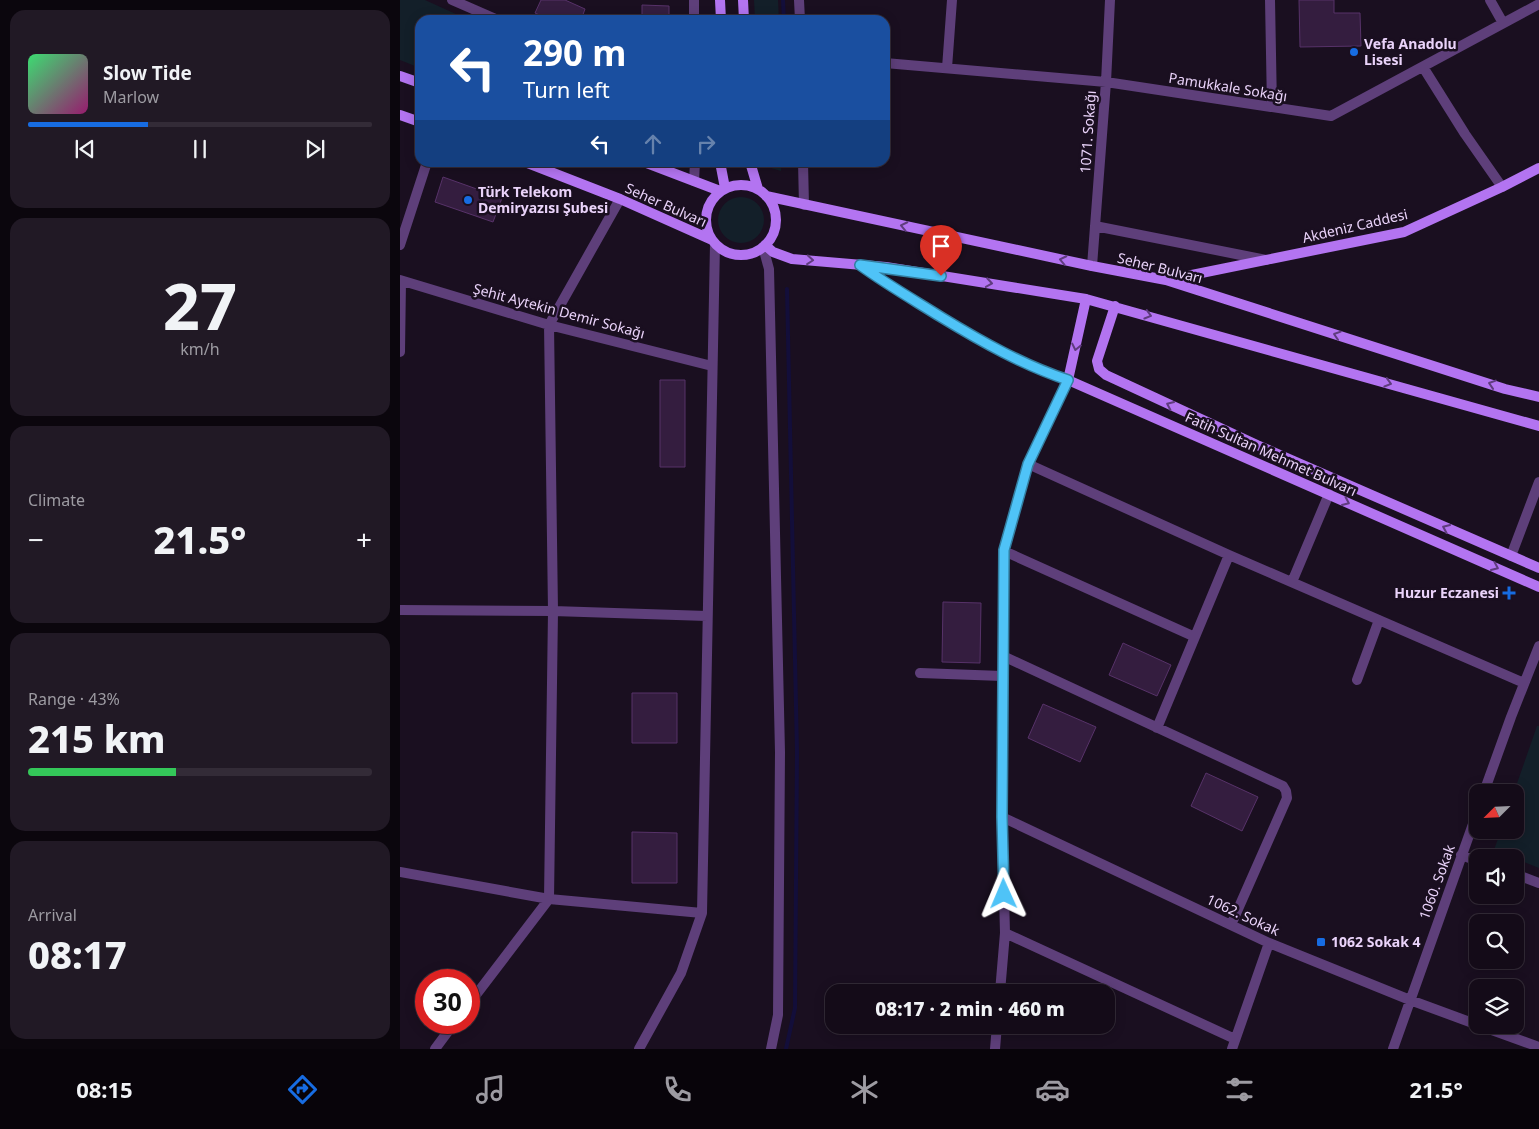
<!DOCTYPE html>
<html lang="en">
<head>
<meta charset="utf-8">
<style>
  :root { --surface:#140b18; --page:#211925; --text:#f1f3f6; --muted:#9d9ba2; --line:#332b37; --accent:#176ce2 }
  body { margin:0; font-family:"Noto Sans",sans-serif; background:var(--page); color:var(--text); height:100vh; display:flex; flex-direction:column; font-size:19px; white-space:nowrap }
  * { box-sizing:border-box; margin:0 }
  p { font-size:16px; color:var(--muted) }
  .icon { flex:none; width:28px; height:28px; fill:none; stroke:currentColor; stroke-width:2; stroke-linecap:round; stroke-linejoin:round }
  .map { position:relative; flex:1; overflow:hidden }
  .sheet { display:flex; flex-direction:column; gap:10px; padding:10px; background:#0b060d; width:400px }
  .sheet>* { flex:none }
  .hud { position:absolute; left:15px; top:15px; width:475px; height:152px; border-radius:15px; box-shadow:0 2px 12px #0003,0 0 0 1px var(--line); background:#1a4fa0; color:#fff; overflow:hidden }
  .needle { width:32px; rotate:246deg }
  .buttons { position:absolute; left:1069px; top:784px; display:grid; gap:10px }
  .buttons a { display:grid; place-items:center; width:55px; height:55px; border-radius:10px; background:var(--surface); box-shadow:0 2px 12px #0003,0 0 0 1px var(--line); font-size:25px }
  .speed { position:absolute; left:15px; top:969px; display:flex; gap:10px; font-size:25px; font-weight:700; text-align:center }
  .speed>* { display:grid; place-content:center; width:65px; height:65px; border-radius:50%; background:var(--surface); box-shadow:0 2px 12px #0003,0 0 0 1px var(--line); line-height:1 }
  .speed .limit { border:8px solid #d22; background:#fff; color:#111 }
  .pin { position:absolute; display:grid; place-items:center; width:42px; height:42px; color:#fff; margin:-51px -21px; border-radius:50% 50% 50% 0; rotate:-45deg; box-shadow:0 0 5px #0007 }
  .pin .icon { rotate:45deg }
  .me { position:absolute; width:55px; margin:-28px; rotate:359deg; stroke-linejoin:round; filter:drop-shadow(0 0 4px #0008) }
  .turn { display:flex; align-items:center; gap:18px; height:105px; padding:0 25px; font-size:22px }
  .turn .icon { width:65px; height:65px; stroke-width:2.5 }
  .turn b { display:block; font-size:35px; line-height:42px }
  .lanes { display:flex; align-items:center; height:48px; padding:0 25px; background:#0003; justify-content:center; gap:25px; direction:ltr }
  .lanes .off { opacity:.35 }
  .big { font-size:38px; font-weight:800; line-height:1.1 }
  .sheet .widget { flex:1; display:flex; flex-direction:column; justify-content:center; gap:8px; min-width:0; padding:0 18px; border-radius:15px; background:var(--page) }
  .sheet .dial { align-items:center; gap:0 }
  .dial b { font-size:65px; line-height:1 }
  .song { display:flex; align-items:center; gap:15px }
  .cover { width:60px; height:60px; border-radius:8px; background:linear-gradient(135deg,hsl(140 70% 55%),hsl(320 70% 35%)) }
  .played { height:5px; border-radius:2px; background:linear-gradient(90deg,var(--accent) 35%,var(--line) 35%) }
  .keys { display:flex; justify-content:space-around; direction:ltr }
  .heat { display:flex; justify-content:space-between; align-items:center; font-size:28px; direction:ltr }
  .charge { height:8px; border-radius:4px; background:linear-gradient(90deg,#34c759 43%,var(--line) 0) }
  .trip { position:absolute; left:425px; top:984px; width:290px; height:50px; border-radius:15px; background:var(--surface); box-shadow:0 2px 12px #0003,0 0 0 1px var(--line); font-weight:800; line-height:50px; text-align:center }
  .tab-bar { display:flex; height:80px; justify-content:space-around; align-items:center; background:#08040a; color:var(--muted) }
  .tab-bar .icon { width:35px; height:35px }
  .tab-bar .active { color:var(--accent) }
  .tab-bar b { font-size:22px; color:var(--text) }
  main { display:flex; flex:1; min-height:0 }
  .map>svg:first-child { display:block }
  .green { fill:#131f29 }
  .lines { fill:none; stroke-linecap:round; stroke-linejoin:round }
  .stream { stroke:#130e3a; stroke-width:4 }
  .building { fill:#341d3f; stroke:#573269 }
  .street { stroke:#5e3f7a; stroke-width:10 }
  .secondary { stroke:#b374f1; stroke-width:10 }
  .oneway { stroke:#5f3c7e }
  .route-casing { stroke:#337fa1; stroke-width:12 }
  .route { stroke:#4fc3f7; stroke-width:9 }
  .poi-dot { fill:#176ce2; stroke:#1a0f20; stroke-width:2 }
  .labels { text-anchor:middle; stroke-width:5; stroke-linejoin:round; paint-order:stroke }
  .poi-label { font-size:14px; font-weight:bold; fill:#ead3fa; stroke:#1a0f20; text-anchor:start }
  .street-label { font-size:14px; fill:#ead3fa; stroke:#1a0f20 }
</style>
</head>
<body>
<main>
<section class="sheet">
<div class="widget">
<div class="song"><i class="cover"></i><div><b>Slow Tide</b><p>Marlow</p></div></div>
<div class="played"></div>
<div class="keys"><svg class="icon" aria-label="previous" viewBox="0 0 24 24"><path d="M18 5L8 12l10 7zM5 5v14"/></svg><svg class="icon" aria-label="pause" viewBox="0 0 24 24"><path d="M8 5v14M16 5v14"/></svg><svg class="icon" aria-label="next" viewBox="0 0 24 24"><path d="M6 5l10 7-10 7zM19 5v14"/></svg></div>
</div>
<div class="widget dial"><b>27</b><p>km/h</p></div>
<div class="widget"><p>Climate</p>
<div class="heat"><a>−</a><b class="big">21.5°</b><a>+</a></div>
</div>
<div class="widget"><p>Range · 43%</p><b class="big">215 km</b><div class="charge"></div></div>
<div class="widget"><p>Arrival</p><b class="big">08:17</b></div>
</section>
<div class="map">
<svg width="1139" height="1049" viewBox="0 0 1139 1049">
  <rect width="100%" height="100%" fill="#1a0f20"/>
  <!-- green -->
  <path class="green" d="M0 0H25L69 20H20V68L0 60Z
    M354 0H378L379 20H355Z
    M364 163H381V171L371 168Z
    M318 220a23 23 0 1 1 46 0a23 23 0 1 1-46 0Z
    M1137 726H1139V868L1094 850 1101 830H1115L1114 792Z"/>
  <g class="lines">
    <!-- stream -->
    <path class="stream" d="M383 0 384 20
      M386 162V166
      M386 1049 395 1008 397 752 387 289"/>
  </g>
  <!-- building -->
  <path class="building" d="M141 0H165L185 9 181 20H151L135 13Z
    M899 0H934V13H960L961 46 900 47Z
    M242 5 269 6V20H242Z
    M43 177 102 198 93 222 35 202Z
    M260 380H285V467H260Z
    M543 602 581 603 580 663 542 662Z
    M723 643 771 665 757 696 709 675Z
    M232 693H277V743H232Z
    M643 704 696 727 680 762 628 738Z
    M806 773 858 797 842 831 791 806Z
    M232 832 277 833V883H232Z"/>
  <g class="lines">
    <!-- street -->
    <path class="street" d="M52 0 98 20
      M294 0V20
      M399 0 400 20
      M870 0 872 107
      M1090 0 1103 23
      M485 63 706 82 931 116 1139 4
      M1023 67 1065 134 1102 187
      M547 68 552 0
      M403 162 404 205
      M294 181 295 162
      M695 226 866 260
      M0 245 27 162
      M363 247 369 269 380 752 378 1015 371 1049
      M460 265C486 284 514 300 541 317 582 342 623 365 668 380L628 464 604 551 602 817 605 933 600 992
      M692 266 706 82 710 0
      M0 280 149 325 312 366
      M0 352 1 281
      M628 464 829 555 1124 683
      M604 551 795 637
      M1111 556 1139 482
      M892 582 929 494
      M0 610 153 611 307 616
      M603 656 883 786 886 791 887 798 831 925
      M520 673 602 676
      M957 680 979 620
      M757 728 829 555
      M1084 792 1111 717 1139 646
      M602 817 869 943 1010 1000 1078 1025
      M1061 855 1078 861
      M0 872 149 899 302 913
      M1115 874 1139 883
      M605 933 835 1039
      M69 1004 149 899 153 611 149 325 220 199
      M1078 1025 1139 1047
      M35 1049 55 1022
      M239 1049 281 973 302 913 315 244
      M595 1049 597 1025
      M832 1049 869 943
      M993 1049 1078 810"/>
    <!-- secondary -->
    <path class="secondary" d="M320 0 321 20
      M343 0 344 20
      M0 76 20 83
      M0 115 20 122
      M125 162 220 199 312 240
      M244 162 320 191
      M320 162 325 188
      M350 162 358 189
      M306 220a35 35 0 1 1 70 0a35 35 0 1 1-70 0Z
      M366 196 692 266 766 280 1105 389 1139 397
      M365 245 373 252 392 259 486 267 686 299 1139 426
      M767 280 1004 232 1102 187 1139 168
      M686 299 668 380 1139 587
      M715 306 697 361 699 369 706 375 857 445 1139 568"/>
  </g>
  <!-- one-way arrows -->
  <defs><path id="oneway-chevron" d="M-2-3.5L2.5 0L-2 3.5" fill="none" stroke-width="1.6" stroke-linecap="round" stroke-linejoin="round" transform="scale(1.25)"/></defs>
  <g class="oneway">
    <use href="#oneway-chevron" transform="translate(504 226) rotate(-168)"/>
    <use href="#oneway-chevron" transform="translate(410 260) rotate(5)"/>
    <use href="#oneway-chevron" transform="translate(663 260) rotate(-168)"/>
    <use href="#oneway-chevron" transform="translate(589 283) rotate(9)"/>
    <use href="#oneway-chevron" transform="translate(748 315) rotate(16)"/>
    <use href="#oneway-chevron" transform="translate(937 335) rotate(-162)"/>
    <use href="#oneway-chevron" transform="translate(676 347) rotate(102)"/>
    <use href="#oneway-chevron" transform="translate(988 383) rotate(16)"/>
    <use href="#oneway-chevron" transform="translate(1092 384) rotate(-162)"/>
    <use href="#oneway-chevron" transform="translate(770 405) rotate(-155)"/>
    <use href="#oneway-chevron" transform="translate(946 502) rotate(24)"/>
    <use href="#oneway-chevron" transform="translate(1046 528) rotate(-156)"/>
    <use href="#oneway-chevron" transform="translate(1095 567) rotate(24)"/>
  </g>
  <g class="lines">
    <defs>
      <path id="route" d="M541 276 460 265C486 284 514 300 541 317 582 342 623 365 668 380L628 464 604 550 602 817 604 894"/>
    </defs>
    <!-- route casing -->
    <use href="#route" class="route-casing"/>
    <!-- route -->
    <use href="#route" class="route"/>
  </g>
  <!-- markers -->
  <g class="poi-dot">
    <circle cx="954" cy="52" r="5"/>
    <circle cx="68" cy="200" r="5"/>
    <path d="M1106.5 585.5h5v5h5v5h-5v5h-5v-5h-5v-5h5z"/>
    <rect x="916" y="937" width="10" height="10" rx="2.5"/>
  </g>
  <g class="labels">
    <!-- poi labels -->
    <g class="poi-label">
      <text x="964" y="49">Vefa Anadolu<tspan x="964" dy="16">Lisesi</tspan></text>
      <text x="78" y="197">Türk Telekom<tspan x="78" dy="16">Demiryazısı Şubesi</tspan></text>
      <text x="1099" y="598" text-anchor="end">Huzur Eczanesi</text>
      <text x="931" y="947">1062 Sokak 4</text>
    </g>
    <!-- street labels -->
    <g class="street-label">
      <text transform="translate(828 87) rotate(9)" y="5">Pamukkale Sokağı</text>
      <text transform="translate(688 132) rotate(-86)" y="5">1071. Sokağı</text>
      <text transform="translate(266 205) rotate(24)" y="5">Seher Bulvarı</text>
      <text transform="translate(955 226) rotate(-13)" y="5">Akdeniz Caddesi</text>
      <text transform="translate(760 268) rotate(14)" y="5">Seher Bulvarı</text>
      <text transform="translate(159 311) rotate(15)" y="5">Şehit Aytekin Demir Sokağı</text>
      <text transform="translate(871 454) rotate(24)" y="5">Fatih Sultan Mehmet Bulvarı</text>
      <text transform="translate(1037 882) rotate(-70)" y="5">1060. Sokak</text>
      <text transform="translate(843 915) rotate(25)" y="5">1062. Sokak</text>
    </g>
  </g>
</svg>
<div class="buttons">
<a><svg class="needle" viewBox="-14 -14 28 28"><path d="M0-13l5 13h-10z" fill="#e53935"/><path d="M0 13l5-13h-10z" fill="#9d9ba2"/></svg></a>
<a><svg class="icon" aria-label="sound" viewBox="0 0 24 24"><path d="M4 9h4l5-4v14l-5-4H4zM17 9q2 3 0 6"/></svg></a>
<a><svg class="icon" aria-label="search" viewBox="0 0 24 24"><circle cx="10" cy="10" r="6"/><path d="M15 15l6 6"/></svg></a>
<a><svg class="icon" aria-label="layers" viewBox="0 0 24 24"><path d="M12 4l9 5-9 5-9-5zM3 14l9 5 9-5"/></svg></a>
</div>
<div class="speed"><div class="limit">30</div></div>
<div class="pin" style="left:541px;top:276px;background:#d93025"><svg class="icon" aria-label="arrive" viewBox="0 0 24 24"><path d="M6 21V4h12l-3 4 3 4H6"/></svg></div>
<svg class="me" style="left:604px;top:894px" viewBox="-20 -20 40 40"><path d="M0-17L14 15 0 8-14 15z" fill="#4fc3f7" stroke="#fff" stroke-width="4"/></svg>
<div class="trip">08:17 · 2 min · 460 m</div>
<div class="hud">
<div class="turn"><svg class="icon" aria-label="left" viewBox="0 0 24 24"><path d="M17 20v-9H6M10 6l-5 5 5 5"/></svg><div><b>290 m</b>Turn left</div></div>
<div class="lanes"><svg class="icon" aria-label="left" viewBox="0 0 24 24"><path d="M17 20v-9H6M10 6l-5 5 5 5"/></svg><svg class="icon off" aria-label="ahead" viewBox="0 0 24 24"><path d="M12 20V5M6 11l6-6 6 6"/></svg><svg class="icon off" aria-label="right" viewBox="0 0 24 24"><path d="M7 20v-9h11M14 6l5 5-5 5"/></svg></div>
</div>
</div>
</main>
<nav class="tab-bar">
<b>08:15</b>
<svg class="icon active" aria-label="directions" viewBox="0 0 24 24"><path d="M12 3l9 9-9 9-9-9zM9 14v-3h6M13 9l2 2-2 2"/></svg>
<svg class="icon" aria-label="music" viewBox="0 0 24 24"><path d="M9 18V5l10-2v13"/><circle cx="6" cy="18" r="3"/><circle cx="16" cy="16" r="3"/></svg>
<svg class="icon" aria-label="phone" viewBox="0 0 24 24"><path d="M5 4h4l2 5-3 2q2 4 5 5l2-3 5 2v4C11 20 4 13 5 4z"/></svg>
<svg class="icon" aria-label="climate" viewBox="0 0 24 24"><path d="M12 3v18M4 7l16 10M4 17L20 7"/></svg>
<svg class="icon" aria-label="car" viewBox="0 0 24 24"><path d="M5 17H2v-5l4-1 3-4h7l3 4 3 1v5h-3M9 17h6M6 11h13"/><circle cx="7" cy="17" r="2"/><circle cx="17" cy="17" r="2"/></svg>
<svg class="icon" aria-label="filters" viewBox="0 0 24 24"><path d="M4 7h16M4 17h16"/><circle cx="9" cy="7" r="2"/><circle cx="15" cy="17" r="2"/></svg>
<b>21.5°</b>
</nav>
</body>
</html>
